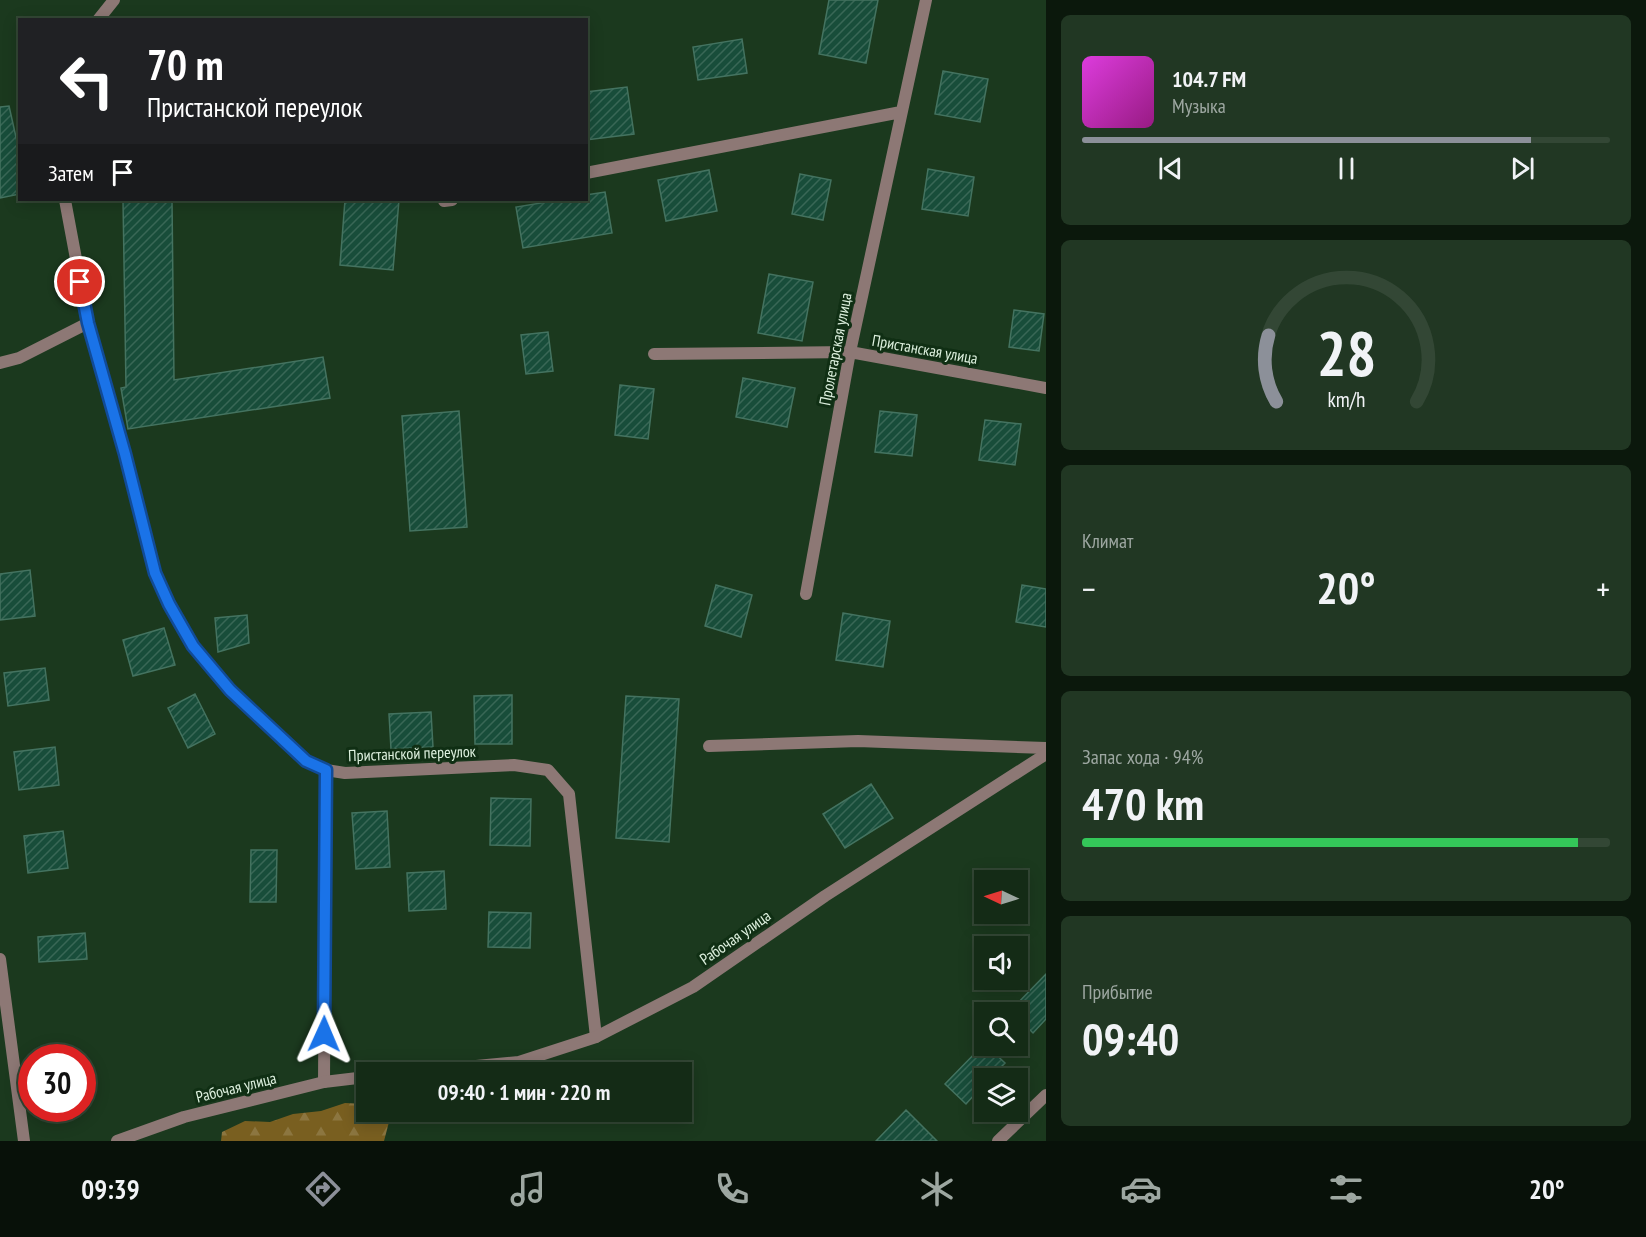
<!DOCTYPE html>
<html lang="ru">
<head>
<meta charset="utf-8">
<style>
  :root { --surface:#142b16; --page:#213723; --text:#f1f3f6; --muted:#9da7a1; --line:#334735; --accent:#8c9099 }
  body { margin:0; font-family:"PT Sans Narrow",sans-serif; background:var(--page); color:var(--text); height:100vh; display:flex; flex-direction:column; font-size:22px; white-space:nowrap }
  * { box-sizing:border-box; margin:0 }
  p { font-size:20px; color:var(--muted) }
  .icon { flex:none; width:33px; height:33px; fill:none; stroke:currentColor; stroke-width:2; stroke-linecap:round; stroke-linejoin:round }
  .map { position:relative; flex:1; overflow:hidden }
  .drawer { display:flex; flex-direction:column; gap:15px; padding:15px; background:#0b180c; width:600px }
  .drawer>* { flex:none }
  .hud { position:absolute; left:18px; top:18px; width:570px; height:183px; border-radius:0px; box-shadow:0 3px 15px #0003,0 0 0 2px var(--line); background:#202124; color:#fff; overflow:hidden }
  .needle { width:39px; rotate:274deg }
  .tools { position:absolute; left:974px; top:870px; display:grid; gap:12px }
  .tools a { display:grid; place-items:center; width:54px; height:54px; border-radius:0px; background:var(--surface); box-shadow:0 3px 15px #0003,0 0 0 2px var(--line); font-size:30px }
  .speed { position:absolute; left:18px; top:1044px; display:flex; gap:12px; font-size:30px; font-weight:700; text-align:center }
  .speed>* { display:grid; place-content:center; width:78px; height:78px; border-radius:50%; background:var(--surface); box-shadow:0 3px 15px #0003,0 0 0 2px var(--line); line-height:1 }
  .speed .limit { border:9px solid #d22; background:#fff; color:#111 }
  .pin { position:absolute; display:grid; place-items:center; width:51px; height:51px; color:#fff; margin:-26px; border:3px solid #fff; border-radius:50%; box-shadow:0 2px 6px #0007 }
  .me { position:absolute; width:66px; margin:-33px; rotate:1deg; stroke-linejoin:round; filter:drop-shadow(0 0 4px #0008) }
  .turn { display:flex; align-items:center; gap:21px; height:126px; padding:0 30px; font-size:27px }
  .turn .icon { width:78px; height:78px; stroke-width:2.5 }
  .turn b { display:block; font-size:42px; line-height:51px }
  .then { display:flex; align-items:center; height:57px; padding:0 30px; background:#0003; gap:12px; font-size:22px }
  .big { font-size:45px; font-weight:700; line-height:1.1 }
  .drawer .tile { flex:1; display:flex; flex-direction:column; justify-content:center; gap:9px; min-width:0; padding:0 21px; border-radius:9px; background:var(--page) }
  .drawer .dial { align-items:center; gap:0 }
  .dial svg { height:156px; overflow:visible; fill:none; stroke:var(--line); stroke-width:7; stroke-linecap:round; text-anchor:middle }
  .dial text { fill:var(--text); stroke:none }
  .song { display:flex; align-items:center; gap:18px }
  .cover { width:72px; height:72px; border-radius:9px; background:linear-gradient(135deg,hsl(300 70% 55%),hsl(310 70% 35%)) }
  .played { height:6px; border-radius:3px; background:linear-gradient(90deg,var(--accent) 85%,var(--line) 85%) }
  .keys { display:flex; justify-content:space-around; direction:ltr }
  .heat { display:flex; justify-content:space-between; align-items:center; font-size:33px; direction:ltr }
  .charge { height:9px; border-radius:4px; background:linear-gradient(90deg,#34c759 94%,var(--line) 0) }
  .trip { position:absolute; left:356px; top:1062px; width:336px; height:60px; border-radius:0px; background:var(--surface); box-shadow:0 3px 15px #0003,0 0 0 2px var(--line); font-weight:700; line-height:60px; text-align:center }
  .tab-bar { display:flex; height:96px; justify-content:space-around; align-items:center; background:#081109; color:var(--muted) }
  .tab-bar .icon { width:42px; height:42px }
  .tab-bar .active { color:var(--accent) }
  .tab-bar b { font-size:27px; color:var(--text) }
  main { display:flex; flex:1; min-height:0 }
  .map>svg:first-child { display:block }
  .forest { fill:url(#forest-firs) }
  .building { fill:url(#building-hatch); stroke:#447360; stroke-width:1.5 }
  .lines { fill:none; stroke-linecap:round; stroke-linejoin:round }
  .service { stroke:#8d7875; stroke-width:12 }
  .minor { stroke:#8d7875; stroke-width:12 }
  .tertiary { stroke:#8d7875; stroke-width:12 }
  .route-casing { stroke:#114b97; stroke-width:15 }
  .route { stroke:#1a73e8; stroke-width:10 }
  .labels { text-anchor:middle; stroke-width:6; stroke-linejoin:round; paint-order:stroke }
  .street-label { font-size:16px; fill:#def1df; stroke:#102f14 }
</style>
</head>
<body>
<main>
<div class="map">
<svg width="1046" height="1141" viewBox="0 0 1046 1141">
  <defs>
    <pattern id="forest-firs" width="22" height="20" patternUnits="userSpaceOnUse" patternTransform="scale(1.5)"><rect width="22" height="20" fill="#795f20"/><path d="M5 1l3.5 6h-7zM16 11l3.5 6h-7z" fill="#8c7640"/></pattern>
    <pattern id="building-hatch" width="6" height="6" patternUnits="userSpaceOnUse" patternTransform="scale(1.5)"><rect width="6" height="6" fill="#184d3a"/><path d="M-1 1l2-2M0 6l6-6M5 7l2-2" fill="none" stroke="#396756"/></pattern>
  </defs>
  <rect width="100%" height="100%" fill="#1b391e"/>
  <!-- forest -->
  <path class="forest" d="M345 1103 366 1104V1112H384L389 1122 384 1141H221L222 1132 245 1121 270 1122 293 1114 321 1111Z"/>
  <!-- building -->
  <path class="building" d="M829 0H878L866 63 819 54Z
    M742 39 747 73 698 80 693 47Z
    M943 71 988 79 980 122 935 114Z
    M627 87 634 134 586 140V92Z
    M9 106 20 155V194L0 198V107Z
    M928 169 974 177 968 216 922 209Z
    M709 170 717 211 666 221 658 180Z
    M800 174 831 180 823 220 792 214Z
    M605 192 612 233 523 248 516 207 559 200H586V195Z
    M123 200H172L174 380 323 357 330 398 128 429 121 388 126 387Z
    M345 200H399L393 270 340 265Z
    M769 274 813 282 802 341 758 333Z
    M1014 310 1044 314 1039 351 1009 347Z
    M548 332 553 371 526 374 521 335Z
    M743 378 795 388 787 427 736 417Z
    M620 385 654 389 648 439 615 435Z
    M459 411 467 527 410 531 402 416Z
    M880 411 917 415 912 456 875 452Z
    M985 420 1021 424 1015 465 979 460Z
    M30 570 35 616 0 620V574Z
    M716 585 752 595 741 637 705 626Z
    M1022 585 1046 589V627L1016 622Z
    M843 613 890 621 883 667 836 660Z
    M247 615 249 643 218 652 215 618Z
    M164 628 175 665 133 676 123 640Z
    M45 668 49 700 8 706 4 673Z
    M195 694 215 734 188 748 168 708Z
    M512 695V744H475L474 696Z
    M626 696 679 699 669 842 616 838Z
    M431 712 433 747 391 749 389 714Z
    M55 747 59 785 19 790 14 752Z
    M871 784 893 818 845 848 823 814Z
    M491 798 531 799 530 846 490 845Z
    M387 811 390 867 356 869 352 813Z
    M63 831 68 868 28 873 24 836Z
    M251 850H277L276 902H250Z
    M444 871 446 909 409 911 407 873Z
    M489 912 531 913 530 948 488 947Z
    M85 933 87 959 39 962 38 937Z
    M1046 974V1019L1033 1033 1017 1017V1012H1012L1010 1011Z
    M984 1044V1046H987L1005 1063 990 1078H984V1084L966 1104 945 1084Z
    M906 1110 937 1141H876Z"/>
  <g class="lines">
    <!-- service -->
    <path class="service" d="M709 746 858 741 1046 748"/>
    <!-- minor -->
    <path class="minor" d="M98 20 114 0
      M586 173 901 112
      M65 200 88 323 125 454 155 573 169 604 193 646 230 690 306 761 326 770 345 773 514 765 548 770 569 794 596 1037
      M444 201 452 200
      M654 354 850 352 1046 388
      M0 363 19 358 88 323
      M806 594 850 352 926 0
      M0 959 24 1141
      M324 1082 326 770
      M998 1141 1046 1095"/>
    <!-- tertiary -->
    <path class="tertiary" d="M413 1072 519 1062 596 1037 693 987 825 896 1046 754
      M117 1141 184 1117 324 1082 366 1077"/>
  </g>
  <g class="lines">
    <defs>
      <path id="route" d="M80 282 88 323 125 454 155 573 169 604 193 646 230 690 306 761 326 770 324 1034"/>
    </defs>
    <!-- route casing -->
    <use href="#route" class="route-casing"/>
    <!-- route -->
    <use href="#route" class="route"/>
  </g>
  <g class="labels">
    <!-- street labels -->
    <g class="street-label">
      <text transform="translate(835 349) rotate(-79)" y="6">Пролетарская улица</text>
      <text transform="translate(925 349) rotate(10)" y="6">Пристанская улица</text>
      <text transform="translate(412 753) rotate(-2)" y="6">Пристанской переулок</text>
      <text transform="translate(735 937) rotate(-35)" y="6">Рабочая улица</text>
      <text transform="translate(236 1087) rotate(-14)" y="6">Рабочая улица</text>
    </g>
  </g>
</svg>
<div class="tools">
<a><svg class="needle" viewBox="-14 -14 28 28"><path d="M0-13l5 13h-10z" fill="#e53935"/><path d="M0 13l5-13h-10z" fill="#9da7a1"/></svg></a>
<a><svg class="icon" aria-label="sound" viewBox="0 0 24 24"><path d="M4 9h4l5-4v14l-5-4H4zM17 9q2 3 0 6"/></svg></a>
<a><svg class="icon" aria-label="search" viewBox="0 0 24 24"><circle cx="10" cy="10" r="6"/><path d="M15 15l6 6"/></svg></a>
<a><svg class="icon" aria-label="layers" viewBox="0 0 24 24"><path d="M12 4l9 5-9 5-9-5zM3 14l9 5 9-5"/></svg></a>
</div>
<div class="speed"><div class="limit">30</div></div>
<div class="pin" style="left:80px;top:282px;background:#d93025"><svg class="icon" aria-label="arrive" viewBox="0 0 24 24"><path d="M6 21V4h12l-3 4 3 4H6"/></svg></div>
<svg class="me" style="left:324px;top:1034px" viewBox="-20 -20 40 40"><path d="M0-17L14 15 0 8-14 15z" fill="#1a73e8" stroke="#fff" stroke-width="4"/></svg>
<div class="trip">09:40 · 1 мин · 220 m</div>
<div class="hud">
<div class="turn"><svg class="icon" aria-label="left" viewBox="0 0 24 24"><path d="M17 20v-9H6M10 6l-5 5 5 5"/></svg><div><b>70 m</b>Пристанской переулок</div></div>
<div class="then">Затем<svg class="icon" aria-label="arrive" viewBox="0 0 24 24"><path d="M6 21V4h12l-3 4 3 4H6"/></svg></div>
</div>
</div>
<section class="drawer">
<div class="tile">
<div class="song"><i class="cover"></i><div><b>104.7 FM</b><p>Музыка</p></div></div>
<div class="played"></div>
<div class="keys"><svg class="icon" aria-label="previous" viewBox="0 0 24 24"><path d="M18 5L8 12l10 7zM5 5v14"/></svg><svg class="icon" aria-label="pause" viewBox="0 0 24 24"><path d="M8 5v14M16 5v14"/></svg><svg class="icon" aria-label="next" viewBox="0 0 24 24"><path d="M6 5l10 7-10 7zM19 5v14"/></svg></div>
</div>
<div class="tile dial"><svg viewBox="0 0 100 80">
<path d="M14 69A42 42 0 1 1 86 69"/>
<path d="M14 69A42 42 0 0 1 10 35" stroke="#8c9099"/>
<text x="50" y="56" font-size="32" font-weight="700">28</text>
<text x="50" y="72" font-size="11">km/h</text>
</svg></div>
<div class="tile"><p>Климат</p>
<div class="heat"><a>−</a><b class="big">20°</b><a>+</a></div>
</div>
<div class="tile"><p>Запас хода · 94%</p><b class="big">470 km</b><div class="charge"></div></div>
<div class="tile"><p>Прибытие</p><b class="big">09:40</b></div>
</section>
</main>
<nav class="tab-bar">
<b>09:39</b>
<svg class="icon active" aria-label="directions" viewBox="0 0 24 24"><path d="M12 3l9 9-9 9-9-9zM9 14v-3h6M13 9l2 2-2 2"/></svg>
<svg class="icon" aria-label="music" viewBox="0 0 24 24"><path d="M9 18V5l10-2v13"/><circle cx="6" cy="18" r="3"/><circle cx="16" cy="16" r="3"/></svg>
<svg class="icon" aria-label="phone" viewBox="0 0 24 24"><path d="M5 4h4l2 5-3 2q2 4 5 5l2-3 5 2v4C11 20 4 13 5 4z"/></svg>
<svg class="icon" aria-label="climate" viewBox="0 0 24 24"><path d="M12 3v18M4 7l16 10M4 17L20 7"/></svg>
<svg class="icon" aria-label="car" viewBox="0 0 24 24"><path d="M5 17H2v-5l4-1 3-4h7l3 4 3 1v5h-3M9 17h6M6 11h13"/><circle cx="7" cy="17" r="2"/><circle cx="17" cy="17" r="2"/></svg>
<svg class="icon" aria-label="filters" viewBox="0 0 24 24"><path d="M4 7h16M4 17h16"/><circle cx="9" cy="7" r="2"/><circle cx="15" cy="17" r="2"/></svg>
<b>20°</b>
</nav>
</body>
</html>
